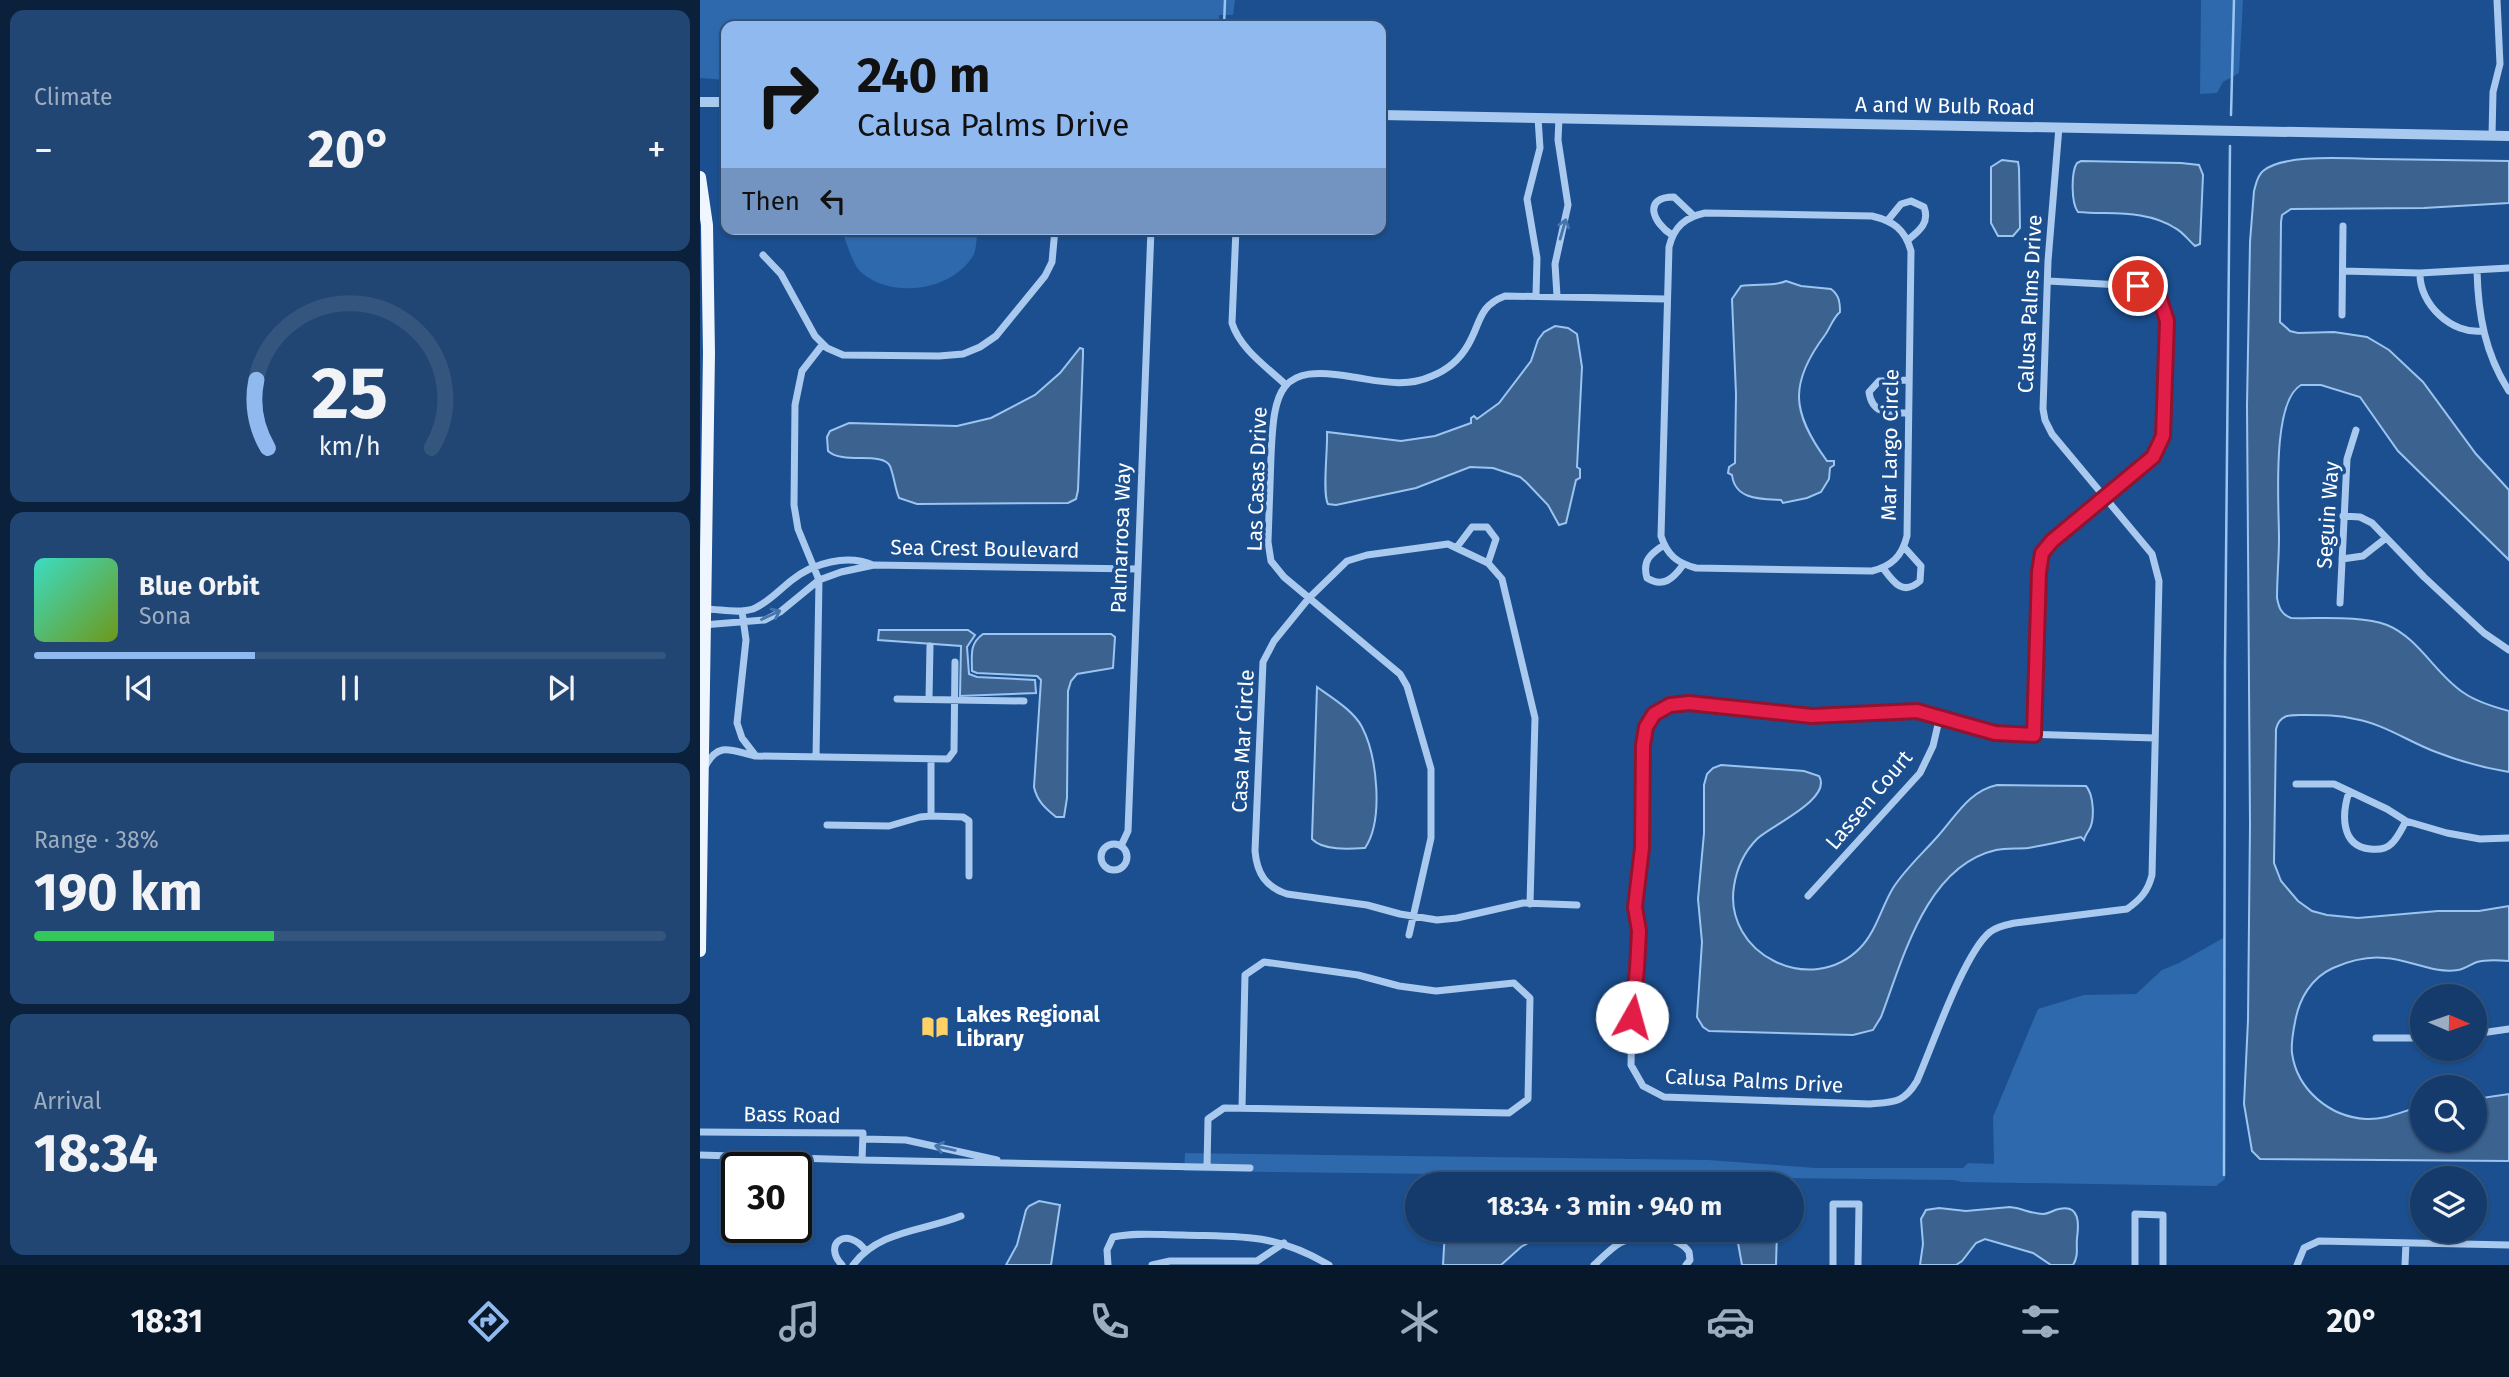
<!DOCTYPE html>
<html lang="en">
<head>
<meta charset="utf-8">
<style>
  :root { --surface:#143b6b; --page:#214673; --text:#f1f3f6; --muted:#9dadc1; --line:#33557e; --accent:#90b9f0 }
  body { margin:0; font-family:"Fira Sans",sans-serif; background:var(--page); color:var(--text); height:100vh; display:flex; flex-direction:column; font-size:26px; white-space:nowrap }
  * { box-sizing:border-box; margin:0 }
  p { font-size:23px; color:var(--muted) }
  .icon { flex:none; width:38px; height:38px; fill:none; stroke:currentColor; stroke-width:2; stroke-linecap:round; stroke-linejoin:round }
  .map { position:relative; flex:1; overflow:hidden }
  .details { display:flex; flex-direction:column; gap:10px; padding:10px; background:#0b203b; width:700px }
  .details>* { flex:none }
  .top-card { position:absolute; left:21px; top:21px; width:665px; height:214px; border-radius:14px; box-shadow:0 2px 5px #0004,0 0 0 2px var(--line); background:#90b9f0; color:#111; overflow:hidden }
  .needle { width:46px; rotate:92deg }
  .buttons { position:absolute; left:1710px; top:984px; display:grid; gap:14px }
  .buttons a { display:grid; place-items:center; width:77px; height:77px; border-radius:50%; background:var(--surface); box-shadow:0 2px 5px #0004,0 0 0 2px var(--line); font-size:35px }
  .speed { position:absolute; left:21px; top:1152px; display:flex; gap:14px; font-size:35px; font-weight:700; text-align:center }
  .speed>* { display:grid; place-content:center; width:91px; height:91px; border-radius:50%; background:var(--surface); box-shadow:0 2px 5px #0004,0 0 0 2px var(--line); line-height:1 }
  .speed .limit { border:4px solid #111; border-radius:10px; background:#fff; color:#111 }
  .pin { position:absolute; display:grid; place-items:center; width:60px; height:60px; color:#fff; margin:-30px; border:4px solid #fff; border-radius:50%; box-shadow:0 2px 7px #0007 }
  .me { position:absolute; width:77px; margin:-38px; rotate:7deg; stroke-linejoin:round; filter:drop-shadow(0 0 5px #0008) }
  .turn { display:flex; align-items:center; gap:24px; height:147px; padding:0 21px; font-size:32px }
  .turn .icon { width:91px; height:91px; stroke-width:2.5 }
  .turn b { display:block; font-size:49px; line-height:60px }
  .then { display:flex; align-items:center; height:66px; padding:0 21px; background:#0003; gap:14px; font-size:26px }
  .big { font-size:52px; font-weight:700; line-height:1.1 }
  .details .tile { flex:1; display:flex; flex-direction:column; justify-content:center; gap:10px; min-width:0; padding:0 24px; border-radius:14px; background:var(--page) }
  .details .dial { align-items:center; gap:0 }
  .dial svg { height:182px; overflow:visible; fill:none; stroke:var(--line); stroke-width:7; stroke-linecap:round; text-anchor:middle }
  .dial text { fill:var(--text); stroke:none }
  .song { display:flex; align-items:center; gap:21px }
  .cover { width:84px; height:84px; border-radius:10px; background:linear-gradient(135deg,hsl(170 70% 55%),hsl(80 70% 35%)) }
  .played { height:7px; border-radius:4px; background:linear-gradient(90deg,var(--accent) 35%,var(--line) 35%) }
  .keys { display:flex; justify-content:space-around; direction:ltr }
  .heat { display:flex; justify-content:space-between; align-items:center; font-size:38px; direction:ltr }
  .charge { height:10px; border-radius:5px; background:linear-gradient(90deg,#34c759 38%,var(--line) 0) }
  .trip { position:absolute; left:705px; top:1172px; width:399px; height:70px; border-radius:35px; background:var(--surface); box-shadow:0 2px 5px #0004,0 0 0 2px var(--line); font-weight:700; line-height:70px; text-align:center }
  .tabs { display:flex; height:112px; justify-content:space-around; align-items:center; background:#08182b; color:var(--muted) }
  .tabs .icon { width:49px; height:49px }
  .tabs .on { color:var(--accent) }
  .tabs b { font-size:32px; color:var(--text) }
  main { display:flex; flex:1; min-height:0 }
  .map>svg:first-child { display:block }
  .green { fill:#2e69ad }
  .water { fill:#3c6290; stroke:#9cc4f0; stroke-width:2 }
  .lines { fill:none; stroke-linecap:round; stroke-linejoin:round }
  .stream { stroke:#9cc4f0; stroke-width:2.5 }
  .minor { stroke:#a9c9ee; stroke-width:7 }
  .tertiary { stroke:#a9c9ee; stroke-width:10 }
  .primary { stroke:#f0f6ff; stroke-width:12 }
  .oneway { stroke:#4674ac }
  .route-casing { stroke:#92132f; stroke-width:18 }
  .route { stroke:#e11d48; stroke-width:12 }
  .labels { text-anchor:middle; stroke-width:7; stroke-linejoin:round; paint-order:stroke }
  .street-label { font-size:21px; fill:#fff; stroke:#1b4f8f }
  .poi-label { font-size:21px; font-weight:bold; fill:#fff; stroke:#1b4f8f; text-anchor:start }
</style>
</head>
<body>
<main>
<section class="details">
<div class="tile"><p>Climate</p>
<div class="heat"><a>−</a><b class="big">20°</b><a>+</a></div>
</div>
<div class="tile dial"><svg viewBox="0 0 100 80">
<path d="M14 69A42 42 0 1 1 86 69"/>
<path d="M14 69A42 42 0 0 1 9 39" stroke="#90b9f0"/>
<text x="50" y="56" font-size="32" font-weight="700">25</text>
<text x="50" y="72" font-size="11">km/h</text>
</svg></div>
<div class="tile">
<div class="song"><i class="cover"></i><div><b>Blue Orbit</b><p>Sona</p></div></div>
<div class="played"></div>
<div class="keys"><svg class="icon" aria-label="previous" viewBox="0 0 24 24"><path d="M18 5L8 12l10 7zM5 5v14"/></svg><svg class="icon" aria-label="pause" viewBox="0 0 24 24"><path d="M8 5v14M16 5v14"/></svg><svg class="icon" aria-label="next" viewBox="0 0 24 24"><path d="M6 5l10 7-10 7zM19 5v14"/></svg></div>
</div>
<div class="tile"><p>Range · 38%</p><b class="big">190 km</b><div class="charge"></div></div>
<div class="tile"><p>Arrival</p><b class="big">18:34</b></div>
</section>
<div class="map">
<svg width="1809" height="1265" viewBox="0 0 1809 1265">
  <rect width="100%" height="100%" fill="#1b4f8f"/>
  <!-- green -->
  <path class="green" d="M0 0H535L533 15H519V26H26V80L0 78Z
    M1501 0H1543L1539 73 1523 82 1517 93 1500 94Z
    M141 229H278C276 237 277 249 273 256 251 291 193 299 162 273 152 265 147 242 141 229Z
    M1525 937V1179L1516 1186 1262 1182 1254 1180 484 1171 485 1153 1008 1160 1116 1168H1263L1268 1163 1294 1164 1293 1117 1338 1009 1384 995 1436 994 1462 970 1479 963Z"/>
  <!-- water -->
  <path class="water" d="M1677 159 1809 161V203L1724 208 1591 209 1582 215 1581 222 1580 322 1590 331 1598 333 1634 332 1667 337 1689 350 1723 382 1776 454 1809 490V560L1698 451 1660 397 1621 385H1601C1571 402 1579 506 1579 538 1579 558 1577 578 1577 598 1579 608 1581 614 1591 618 1619 619 1661 615 1687 625 1719 638 1736 675 1764 693 1777 702 1794 707 1809 711V772C1784 768 1759 761 1736 752 1709 742 1684 724 1655 719 1639 715 1623 715 1606 715 1592 715 1580 713 1576 729L1574 863 1581 881 1598 901 1612 911 1627 915 1658 918 1738 911H1779L1809 906V961C1799 960 1787 959 1777 962 1771 964 1765 969 1758 970 1733 974 1709 959 1685 958 1667 956 1649 961 1633 968 1611 978 1599 999 1595 1022 1593 1032 1591 1043 1592 1053 1597 1090 1630 1117 1666 1119 1686 1120 1703 1111 1722 1106V1139H1774L1775 1099 1809 1094V1161L1560 1159 1552 1151 1544 1104 1548 1020 1550 824 1547 405 1550 242 1554 191C1556 184 1557 176 1563 171 1584 153 1650 159 1677 159Z
    M1302 160 1318 162 1319 168 1320 228 1313 236H1298L1291 223V167Z
    M1381 161 1481 163 1499 165 1503 175 1500 244 1495 246C1488 240 1483 232 1475 228 1445 209 1410 215 1378 212 1371 203 1371 172 1377 163Z
    M1086 281 1101 286 1131 289C1139 295 1140 302 1140 312 1133 318 1130 328 1125 335 1089 383 1091 412 1127 461H1134V465L1130 468 1129 479 1121 492 1107 498 1083 503 1081 500C1061 499 1035 500 1032 475L1028 473 1029 467 1035 463 1036 394 1032 299 1041 286C1055 283 1074 287 1086 281Z
    M855 326 868 328 877 334 882 367 877 467 880 469V478L876 480 866 523 859 525 848 505 826 482 820 477 793 468 770 467 716 488 636 505 628 504C622 494 628 448 627 432L701 441 735 436 771 423V418L774 416 777 419 799 403 831 361 838 340 844 332Z
    M380 348 383 349V355L378 490 376 499 368 503 217 504 199 498C195 488 194 476 190 466 182 451 143 465 128 451L127 437 130 431 149 423 257 426 291 418 335 395 360 373Z
    M179 630H268L275 635 267 647 269 674 277 677 335 680 336 693 260 696 261 646 178 640Z
    M283 634H411L415 637 413 668 377 674 371 681 368 691 367 798 364 817H356C345 808 337 801 334 787L341 680 337 676 277 673 272 671C272 655 269 644 283 634Z
    M617 687C631 697 654 711 662 727 677 756 684 820 665 848 650 849 623 851 612 839Z
    M1021 765 1104 771 1119 776C1133 799 1070 826 1057 839 1044 852 1037 867 1034 886 1023 954 1111 998 1160 948 1176 932 1181 908 1193 888 1205 869 1223 853 1238 836 1256 816 1269 791 1297 785L1386 786C1394 795 1395 820 1389 830 1387 833 1385 836 1384 840L1381 837C1364 841 1346 845 1328 848 1318 849 1306 848 1296 850 1226 866 1203 959 1181 1017L1173 1030 1153 1035 1009 1031 1003 1027 997 1017 1002 942 998 899 1004 833V785L1007 774 1013 768Z
    M339 1201 360 1205 351 1265H306L317 1245 326 1210 329 1206Z
    M1310 1207C1321 1208 1332 1214 1343 1214 1349 1214 1353 1210 1359 1209 1380 1204 1379 1224 1377 1238 1376 1249 1379 1255 1373 1265H1351L1333 1253 1285 1239 1276 1243 1262 1261 1256 1265H1220L1223 1244 1221 1219 1226 1210 1239 1208 1266 1211Z
    M745 1230H850L821 1247 801 1265H743Z
    M1039 1230H1077L1076 1265H1042L1038 1243Z"/>
  <g class="lines">
    <!-- stream -->
    <path class="stream" d="M524 26 525 0
      M1531 115 1534 0
      M1524 1175 1525 663 1530 146"/>
    <!-- minor -->
    <path class="minor" d="M1359 127 1348 261 1343 409 1345 420 1352 434 1452 554 1459 581 1452 875C1448 891 1441 899 1427 909L1315 923C1306 925 1298 926 1290 932 1264 953 1232 1047 1217 1081 1204 1103 1194 1102 1170 1104L964 1097 943 1086 931 1065 932 1017 937 969 939 931 935 907 942 848 943 745 946 728 954 714 970 705 989 703 1112 716 1217 711 1295 733 1455 738
      M1792 136 1793 92 1800 64 1797 0
      M1005 213 1172 216C1193 221 1205 229 1211 251L1207 536C1202 556 1192 566 1172 571L996 568C977 563 967 555 961 536L969 247C974 227 985 217 1005 213Z
      M1188 220 1201 204 1211 201 1224 207C1230 223 1219 231 1208 240
      M536 229 532 323C540 349 567 367 586 385
      M972 235C953 223 942 197 974 197L993 215
      M63 255 81 274 115 336 127 348 143 355 239 356 263 354 280 347 296 336 345 276 352 262 355 229
      M1777 270C1778 314 1785 354 1809 391
      M1643 271 1720 273 1809 268
      M1720 273C1719 304 1752 335 1783 331
      M836 295 837 258 827 199 840 148 838 118
      M857 296 855 264 868 205 858 140 859 118
      M1642 315 1643 226
      M1208 413C1190 413 1172 415 1169 392L1179 381 1209 380
      M1643 516 1660 517 1672 523 1724 577 1784 633 1809 650
      M964 545C950 554 942 561 947 578 963 588 973 579 983 565
      M757 547 772 527H787L796 539 788 563
      M1642 559 1663 556 1686 538
      M1183 568C1194 583 1203 596 1220 581L1221 566 1204 547
      M1640 603 1647 459 1656 430
      M4 609C20 609 38 614 53 609 68 603 79 590 92 580 113 563 147 554 173 565
      M42 611 46 640 37 723 42 738 55 755
      M3 625 65 620 80 612 119 580 141 572 174 565 438 569
      M197 699 324 701
      M229 699 230 646
      M1334 735 1339 572 1342 553 1352 541 1453 458 1463 436C1464 407 1473 322 1461 301 1456 293 1447 289 1439 286L1348 281
      M116 757 119 580 98 529 94 505 95 405 102 371 123 344
      M231 759V816
      M6 765C19 741 32 751 55 756L248 759 254 751 255 662
      M1596 784H1634L1687 809 1706 821 1747 833 1780 839 1809 838
      M1649 792C1642 813 1640 846 1670 849 1678 850 1686 849 1691 844 1698 838 1702 828 1706 821
      M127 825 189 826 220 817 231 816 263 817 269 821V876
      M401 857a13 13 0 1 1 26 0a13 13 0 1 1-26 0Z
      M421 846 428 831 451 229
      M1108 896 1220 773 1233 746 1240 716
      M830 904 835 718 802 579 788 563 748 544 667 555 647 561 609 598 574 641 563 662 555 851C557 874 566 887 587 894L667 905 700 914 737 920 757 918 823 903 877 905
      M709 935 731 838V769L707 686 700 674 584 577 571 561 568 542C569 513 570 485 571 456 574 390 578 363 653 377 680 381 706 388 732 376 747 370 760 359 768 345 781 323 778 306 805 296L966 299
      M1774 1034 1809 1029
      M1676 1038H1722
      M0 1132 163 1133 162 1160 0 1155
      M163 1139 206 1140 297 1160
      M162 1160 550 1168
      M507 1167 508 1119 524 1108 809 1113 828 1099 830 998 814 983 736 991 699 986 658 975 564 962 545 975 542 1108
      M142 1265C122 1244 147 1225 166 1251
      M153 1265C179 1230 224 1231 261 1216
      M408 1265 407 1250 413 1237C436 1232 460 1235 483 1235 543 1237 574 1233 629 1265
      M452 1265 470 1261H557L584 1243
      M894 1265C902 1258 911 1248 920 1243 939 1233 977 1234 989 1252L990 1260 986 1265
      M1133 1265V1204H1159L1158 1265
      M1435 1265V1214L1463 1215V1265
      M1597 1265 1604 1248 1619 1241 1809 1245
      M1705 1265 1706 1243"/>
    <!-- tertiary -->
    <path class="tertiary" d="M0 102H26
      M681 115 1809 136"/>
    <!-- primary -->
    <path class="primary" d="M0 177 7 225 9 353 0 951"/>
  </g>
  <!-- one-way arrows -->
  <defs><path id="oneway-shaft" d="M-6 0H5M1.5-3L5.5 0L1.5 3" fill="none" stroke-width="1.6" stroke-linecap="round" stroke-linejoin="round" transform="scale(1.75)"/></defs>
  <g class="oneway">
    <use href="#oneway-shaft" transform="translate(863 229) rotate(-74)"/>
    <use href="#oneway-shaft" transform="translate(71 615) rotate(-25)"/>
    <use href="#oneway-shaft" transform="translate(245 1148) rotate(-167)"/>
  </g>
  <g class="lines">
    <defs>
      <path id="route" d="M932 1017 937 969 939 931 935 907 942 848 943 745 946 727 954 714 970 705 989 703 1112 716 1217 711 1295 733 1334 735 1339 572 1342 553 1352 541 1453 457 1463 436 1467 321 1460 299 1452 292 1438 286"/>
    </defs>
    <!-- route casing -->
    <use href="#route" class="route-casing"/>
    <!-- route -->
    <use href="#route" class="route"/>
  </g>
  <!-- icons -->
  <defs>
    <symbol id="library-bare" viewBox="-9 -9 18 18"><path d="M-6-4Q-3-5.5-.7-3.5V5Q-3 3-6 4ZM6-4Q3-5.5 .7-3.5V5Q3 3 6 4Z" fill="#ffd166" stroke="#1b4f8f" stroke-width="2.5" paint-order="stroke"/></symbol>
  </defs>
  <g fill-rule="evenodd">
    <use href="#library-bare" x="216" y="1008" width="38" height="38"/>
  </g>
  <g class="labels">
    <!-- street labels -->
    <g class="street-label">
      <text transform="translate(1245 106) rotate(1)" y="7">A and W Bulb Road</text>
      <text transform="translate(1330 304) rotate(-87)" y="7">Calusa Palms Drive</text>
      <text transform="translate(1190 445) rotate(-89)" y="7">Mar Largo Circle</text>
      <text transform="translate(557 479) rotate(-88)" y="7">Las Casas Drive</text>
      <text transform="translate(1628 515) rotate(-86)" y="7">Seguin Way</text>
      <text transform="translate(421 538) rotate(-88)" y="7">Palmarrosa Way</text>
      <text transform="translate(285 549) rotate(1)" y="7">Sea Crest Boulevard</text>
      <text transform="translate(543 741) rotate(-87)" y="7">Casa Mar Circle</text>
      <text transform="translate(1169 800) rotate(-50)" y="7">Lassen Court</text>
      <text transform="translate(1054 1081) rotate(3)" y="7">Calusa Palms Drive</text>
      <text transform="translate(92 1115) rotate(1)" y="7">Bass Road</text>
    </g>
    <!-- poi labels -->
    <g class="poi-label">
      <text x="256" y="1022">Lakes Regional<tspan x="256" dy="24">Library</tspan></text>
    </g>
  </g>
</svg>
<div class="buttons">
<a><svg class="needle" viewBox="-14 -14 28 28"><path d="M0-13l5 13h-10z" fill="#e53935"/><path d="M0 13l5-13h-10z" fill="#9dadc1"/></svg></a>
<a><svg class="icon" aria-label="search" viewBox="0 0 24 24"><circle cx="10" cy="10" r="6"/><path d="M15 15l6 6"/></svg></a>
<a><svg class="icon" aria-label="layers" viewBox="0 0 24 24"><path d="M12 4l9 5-9 5-9-5zM3 14l9 5 9-5"/></svg></a>
</div>
<div class="speed"><div class="limit">30</div></div>
<div class="pin" style="left:1438px;top:286px;background:#d93025"><svg class="icon" aria-label="arrive" viewBox="0 0 24 24"><path d="M6 21V4h12l-3 4 3 4H6"/></svg></div>
<svg class="me" style="left:932px;top:1017px" viewBox="-20 -20 40 40"><circle r="19" fill="#fff"/><path d="M0-13L10 11 0 6-10 11z" fill="#e11d48"/></svg>
<div class="trip">18:34 · 3 min · 940 m</div>
<div class="top-card">
<div class="turn"><svg class="icon" aria-label="right" viewBox="0 0 24 24"><path d="M7 20v-9h11M14 6l5 5-5 5"/></svg><div><b>240 m</b>Calusa Palms Drive</div></div>
<div class="then">Then<svg class="icon" aria-label="left" viewBox="0 0 24 24"><path d="M17 20v-9H6M10 6l-5 5 5 5"/></svg></div>
</div>
</div>
</main>
<nav class="tabs">
<b>18:31</b>
<svg class="icon on" aria-label="directions" viewBox="0 0 24 24"><path d="M12 3l9 9-9 9-9-9zM9 14v-3h6M13 9l2 2-2 2"/></svg>
<svg class="icon" aria-label="music" viewBox="0 0 24 24"><path d="M9 18V5l10-2v13"/><circle cx="6" cy="18" r="3"/><circle cx="16" cy="16" r="3"/></svg>
<svg class="icon" aria-label="phone" viewBox="0 0 24 24"><path d="M5 4h4l2 5-3 2q2 4 5 5l2-3 5 2v4C11 20 4 13 5 4z"/></svg>
<svg class="icon" aria-label="climate" viewBox="0 0 24 24"><path d="M12 3v18M4 7l16 10M4 17L20 7"/></svg>
<svg class="icon" aria-label="car" viewBox="0 0 24 24"><path d="M5 17H2v-5l4-1 3-4h7l3 4 3 1v5h-3M9 17h6M6 11h13"/><circle cx="7" cy="17" r="2"/><circle cx="17" cy="17" r="2"/></svg>
<svg class="icon" aria-label="filters" viewBox="0 0 24 24"><path d="M4 7h16M4 17h16"/><circle cx="9" cy="7" r="2"/><circle cx="15" cy="17" r="2"/></svg>
<b>20°</b>
</nav>
</body>
</html>
